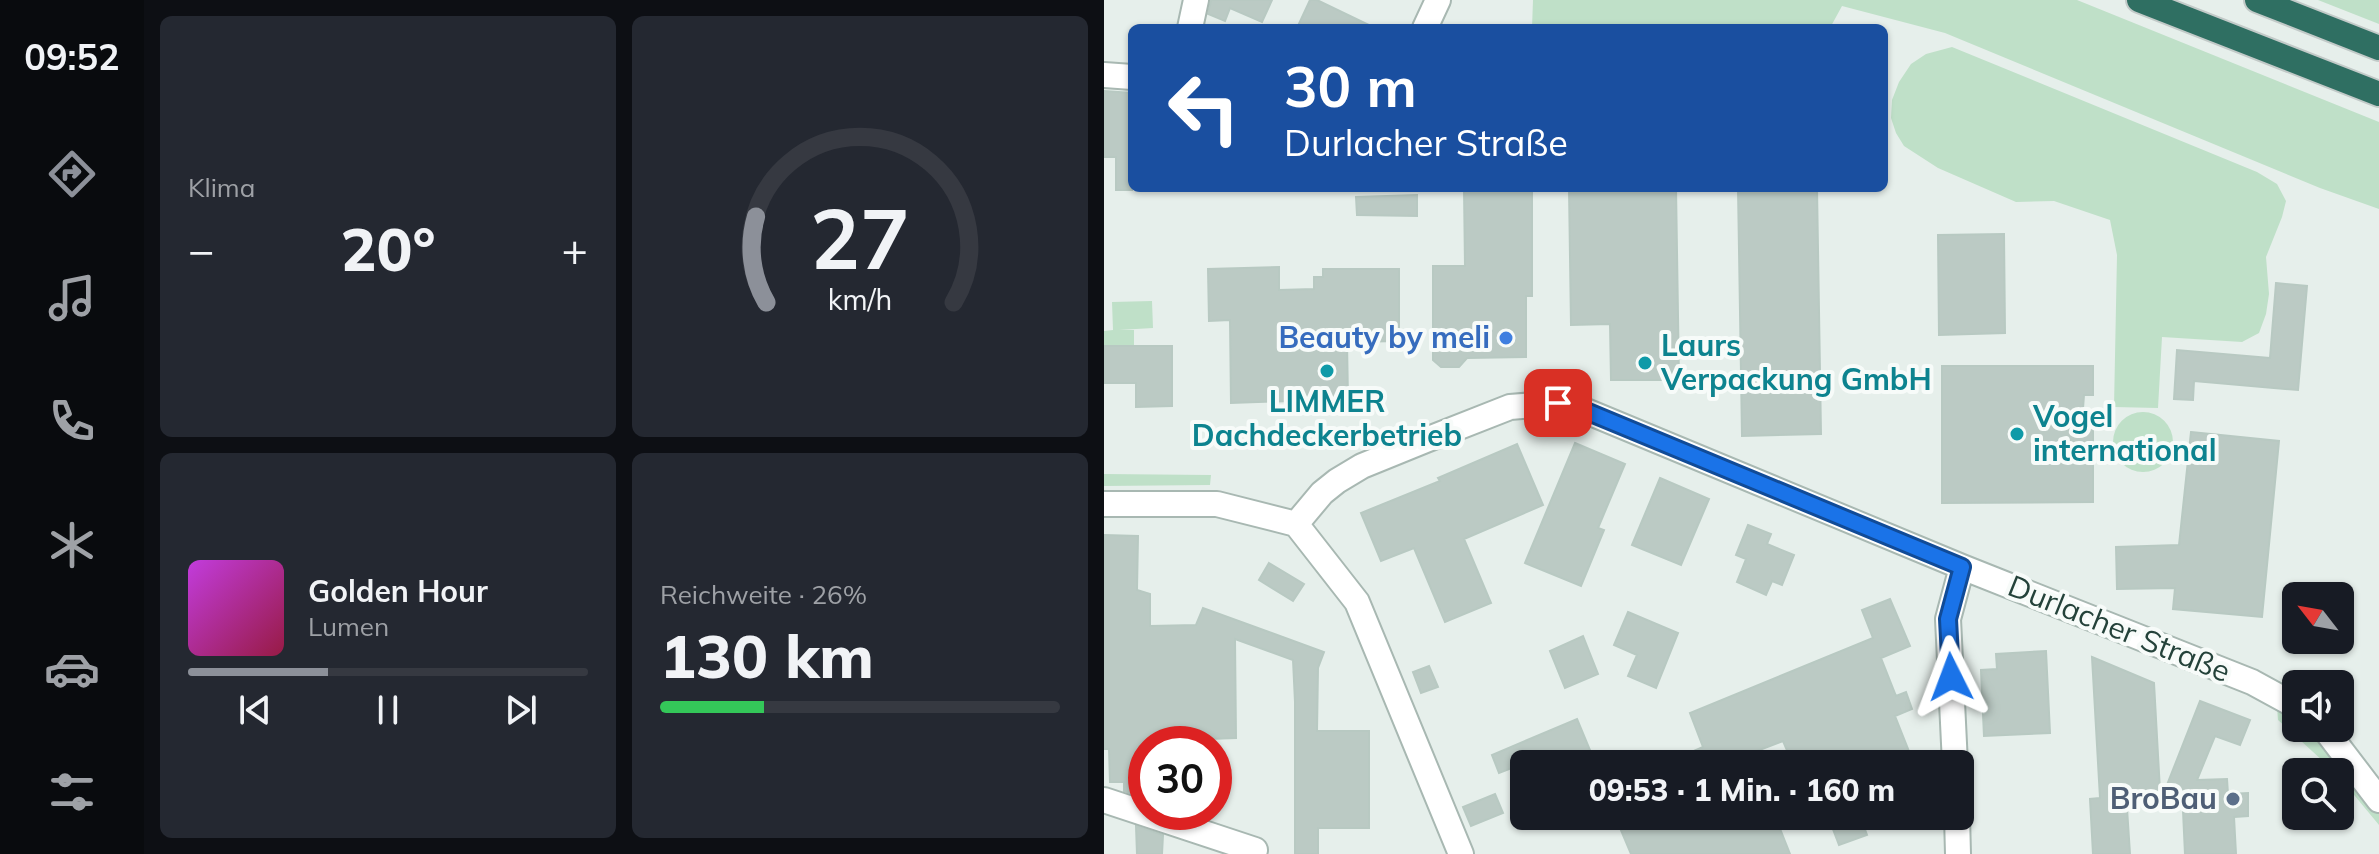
<!DOCTYPE html>
<html lang="de">
<head>
<meta charset="utf-8">
<style>
  :root { --surface:#171b24; --page:#242831; --text:#f1f3f6; --muted:#9ea1a6; --line:#363941; --accent:#8c9099 }
  body { margin:0; font-family:Mulish,sans-serif; background:var(--page); color:var(--text); height:100vh; display:flex; flex-direction:column; font-size:30px; white-space:nowrap }
  * { box-sizing:border-box; margin:0 }
  p { font-size:26px; color:var(--muted) }
  .icon { flex:none; width:44px; height:44px; fill:none; stroke:currentColor; stroke-width:2; stroke-linecap:round; stroke-linejoin:round }
  .map { position:relative; flex:1; overflow:hidden }
  .details { display:flex; flex-direction:column; gap:16px; padding:16px; background:#0d0f14; width:960px }
  .details>* { flex:none }
  .banner { position:absolute; left:24px; top:24px; width:760px; height:168px; border-radius:12px; box-shadow:0 2px 6px #0004; background:#1a4fa0; color:#fff; overflow:hidden }
  .needle { width:52px; rotate:301deg }
  .tools { position:absolute; left:1178px; top:582px; display:grid; gap:16px }
  .tools a { display:grid; place-items:center; width:72px; height:72px; border-radius:12px; background:var(--surface); box-shadow:0 2px 6px #0004; font-size:40px }
  .speed { position:absolute; left:24px; top:726px; display:flex; gap:16px; font-size:40px; font-weight:700; text-align:center }
  .speed>* { display:grid; place-content:center; width:104px; height:104px; border-radius:50%; background:var(--surface); box-shadow:0 2px 6px #0004; line-height:1 }
  .speed .limit { border:12px solid #d22; background:#fff; color:#111 }
  .pin { position:absolute; display:grid; place-items:center; width:68px; height:68px; color:#fff; margin:-34px; border-radius:16px; box-shadow:0 4px 12px #0006 }
  .me { position:absolute; width:88px; margin:-44px; rotate:357deg; stroke-linejoin:round; filter:drop-shadow(0 0 6px #0008) }
  .turn { display:flex; align-items:center; gap:28px; height:168px; padding:0 24px; font-size:36px }
  .turn .icon { width:104px; height:104px; stroke-width:2.5 }
  .turn b { display:block; font-size:56px; line-height:68px }
  .big { font-size:60px; font-weight:800; line-height:1.1 }
  .details .card { flex:1; display:flex; flex-direction:column; justify-content:center; gap:12px; min-width:0; padding:0 28px; border-radius:12px; background:var(--page) }
  .details .dial { align-items:center; gap:0 }
  .dial svg { height:208px; overflow:visible; fill:none; stroke:var(--line); stroke-width:7; stroke-linecap:round; text-anchor:middle }
  .dial text { fill:var(--text); stroke:none }
  .song { display:flex; align-items:center; gap:24px }
  .cover { width:96px; height:96px; border-radius:12px; background:linear-gradient(135deg,hsl(290 70% 55%),hsl(340 70% 35%)) }
  .played { height:8px; border-radius:4px; background:linear-gradient(90deg,var(--accent) 35%,var(--line) 35%) }
  .keys { display:flex; justify-content:space-around; direction:ltr }
  .heat { display:flex; justify-content:space-between; align-items:center; font-size:44px; direction:ltr }
  .charge { height:12px; border-radius:6px; background:linear-gradient(90deg,#34c759 26%,var(--line) 0) }
  .details .tiles { flex:1; display:grid; gap:16px; grid-template-columns:repeat(2,1fr) }
  .trip { position:absolute; left:406px; top:750px; width:464px; height:80px; border-radius:12px; background:var(--surface); box-shadow:0 2px 6px #0004; font-weight:800; line-height:80px; text-align:center }
  main { display:flex; flex:1; min-height:0 }
  .dock { display:flex; flex-direction:column; width:144px; justify-content:space-around; align-items:center; background:#090b0e; color:var(--muted) }
  .dock .icon { width:56px; height:56px }
  .dock .active { color:var(--accent) }
  .dock b { font-size:36px; color:var(--text) }
  .map>svg:first-child { display:block }
  .green { fill:#bfe0c8 }
  .building { fill:#bbcac4; stroke:#b8c9c2; stroke-width:2 }
  .lines { fill:none; stroke-linecap:round; stroke-linejoin:round }
  .minor-casing { stroke:#a8b8b2; stroke-width:28 }
  .highway-casing { stroke:#c2cac8; stroke-width:28 }
  .minor { stroke:#fff; stroke-width:24 }
  .highway { stroke:#2f6f62; stroke-width:24 }
  .route-casing { stroke:#114b97; stroke-width:20 }
  .route { stroke:#1a73e8; stroke-width:14 }
  .shop-dot { fill:#3f7fe0; stroke:#f7fbf9; stroke-width:3 }
  .culture-dot { fill:#0f9aa8; stroke:#f7fbf9; stroke-width:3 }
  .service-dot { fill:#5c6f8a; stroke:#f7fbf9; stroke-width:3 }
  .labels { text-anchor:middle; stroke-width:8; stroke-linejoin:round; paint-order:stroke }
  .shop-label { font-size:30px; font-weight:bold; fill:#366cbe; stroke:#f7fbf9; text-anchor:end }
  .culture-label { font-size:30px; font-weight:bold; fill:#0d838f; stroke:#f7fbf9; text-anchor:start }
  .street-label { font-size:30px; fill:#24423a; stroke:#f7fbf9 }
  .service-label { font-size:30px; font-weight:bold; fill:#4e5e75; stroke:#f7fbf9; text-anchor:end }
</style>
</head>
<body>
<main>
<nav class="dock">
<b>09:52</b>
<svg class="icon active" aria-label="directions" viewBox="0 0 24 24"><path d="M12 3l9 9-9 9-9-9zM9 14v-3h6M13 9l2 2-2 2"/></svg>
<svg class="icon" aria-label="music" viewBox="0 0 24 24"><path d="M9 18V5l10-2v13"/><circle cx="6" cy="18" r="3"/><circle cx="16" cy="16" r="3"/></svg>
<svg class="icon" aria-label="phone" viewBox="0 0 24 24"><path d="M5 4h4l2 5-3 2q2 4 5 5l2-3 5 2v4C11 20 4 13 5 4z"/></svg>
<svg class="icon" aria-label="climate" viewBox="0 0 24 24"><path d="M12 3v18M4 7l16 10M4 17L20 7"/></svg>
<svg class="icon" aria-label="car" viewBox="0 0 24 24"><path d="M5 17H2v-5l4-1 3-4h7l3 4 3 1v5h-3M9 17h6M6 11h13"/><circle cx="7" cy="17" r="2"/><circle cx="17" cy="17" r="2"/></svg>
<svg class="icon" aria-label="filters" viewBox="0 0 24 24"><path d="M4 7h16M4 17h16"/><circle cx="9" cy="7" r="2"/><circle cx="15" cy="17" r="2"/></svg>
</nav>
<section class="details">
<div class="tiles">
<div class="card"><p>Klima</p>
<div class="heat"><a>−</a><b class="big">20°</b><a>+</a></div>
</div>
<div class="card dial"><svg viewBox="0 0 100 80">
<path d="M14 69A42 42 0 1 1 86 69"/>
<path d="M14 69A42 42 0 0 1 10 36" stroke="#8c9099"/>
<text x="50" y="56" font-size="32" font-weight="700">27</text>
<text x="50" y="72" font-size="11">km/h</text>
</svg></div>
<div class="card">
<div class="song"><i class="cover"></i><div><b>Golden Hour</b><p>Lumen</p></div></div>
<div class="played"></div>
<div class="keys"><svg class="icon" aria-label="previous" viewBox="0 0 24 24"><path d="M18 5L8 12l10 7zM5 5v14"/></svg><svg class="icon" aria-label="pause" viewBox="0 0 24 24"><path d="M8 5v14M16 5v14"/></svg><svg class="icon" aria-label="next" viewBox="0 0 24 24"><path d="M6 5l10 7-10 7zM19 5v14"/></svg></div>
</div>
<div class="card"><p>Reichweite · 26%</p><b class="big">130 km</b><div class="charge"></div></div>
</div>
</section>
<div class="map">
<svg width="1275" height="854" viewBox="0 0 1275 854">
  <rect width="100%" height="100%" fill="#e6efeb"/>
  <!-- green -->
  <path class="green" d="M429 0H973L1275 122V209L1216 188 841 33 738 6 726 28H428Z
    M1214 0H1275V24Z
    M848 47 1153 172 1173 184 1182 201 1178 217 1162 257 1165 294 1162 314 1155 333 1138 342 1058 337 1054 408 1010 407 1013 255 1006 220 950 201 912 202 834 168 800 146 792 133 787 118 788 100 795 82 807 64 822 54Z
    M48 301 49 328 15 330H30V346H0V331L9 330 8 302Z
    M1009 442a30 30 0 1 1 60 0a30 30 0 1 1-60 0Z
    M0 474 107 475 106 485 0 486Z
    M1173 706 1192 717V728H1206L1216 738 1275 814V825L1236 778V772H1231L1174 720Z"/>
  <!-- building -->
  <path class="building" d="M107 0H168L158 22 126 8 121 21 104 14Z
    M206 0H213L271 28H193Z
    M0 91 28 93V190H12V157H0Z
    M360 188H428V296H422V357L363 358 355 367H337L329 360V266H361Z
    M465 188H572L575 380H507L506 324 467 325Z
    M634 188H713L717 434 638 436Z
    M313 195V216L253 215 252 197Z
    M900 234 901 333 835 335 834 235Z
    M175 267V290L210 289V277H219V269H295V341L243 342 244 399 127 403 126 320 105 321 104 269Z
    M1172 283 1203 286 1194 390 1090 381 1089 400 1070 399 1073 350 1166 358Z
    M0 346H68V406L32 407V383H0Z
    M838 366H989V395H980L978 422 989 423V502L838 503Z
    M1087 432 1175 441 1158 617 1069 609 1071 588 1013 589 1012 547 1075 545Z
    M471 443 521 464 494 528 500 530 477 586 421 563Z
    M413 444 439 505 360 539 387 603 341 622 310 548 277 561 257 513 336 481 334 478Z
    M556 478 605 499 577 565 528 545Z
    M644 525 667 534 663 544 690 555 678 585 668 581 662 595 633 582 642 559 632 555Z
    M0 535 34 536 33 590 46 594V626L92 625 99 608 220 652 214 668 213 731H265V828H214V854H191V702L189 660 131 639 132 738 46 741V744H42V795H32L20 791V782H6L5 749H0Z
    M165 563 200 584 189 601 155 580Z
    M786 599 806 646 777 658 792 696 802 692 808 709 791 716 806 754 782 764H703L700 757 688 762 679 741 619 764H560L599 747 586 713 769 638 758 610Z
    M524 612 574 633 552 688 524 676 533 655 510 645Z
    M479 636 494 674 461 688 446 651Z
    M942 651 946 733 880 736 877 670 893 669 892 654Z
    M988 657 1050 683 1056 791 1022 793 1026 854H989L986 799 996 798Z
    M325 666 334 687 317 693 309 672Z
    M1096 701 1146 720 1136 745 1111 736 1093 780 1123 779 1124 794 1144 793V816L1130 817 1132 854H1081L1078 789 1061 790Z
    M473 719 488 755 466 764H418L395 773 388 755Z
    M391 794 399 813 367 826 359 807Z
    M511 816H671L686 854H527Z
    M724 816H756L763 835 735 845Z
    M32 826 59 835 58 854H33Z"/>
  <g class="lines">
    <defs>
      <path id="minor" d="M86 28 92 0
        M321 28 334 0
        M0 75 28 77
        M0 504H113L192 524 253 602 357 854
        M192 524 218 493 233 481 258 466 322 440 406 407 454 403 477 409 858 567 1148 682 1192 706
        M1220 728 1275 800
        M851 764 844 619 858 567
        M0 800 151 850
        M853 816 854 854"/>
      <path id="highway" d="M1035 0 1275 94
        M1153 0 1275 48"/>
    </defs>
    <!-- minor casing -->
    <use href="#minor" class="minor-casing"/>
    <!-- highway casing -->
    <use href="#highway" class="highway-casing"/>
    <!-- minor -->
    <use href="#minor" class="minor"/>
    <!-- highway -->
    <use href="#highway" class="highway"/>
  </g>
  <g class="lines">
    <defs>
      <path id="route" d="M454 403 477 409 858 567 844 619 847 677"/>
    </defs>
    <!-- route casing -->
    <use href="#route" class="route-casing"/>
    <!-- route -->
    <use href="#route" class="route"/>
  </g>
  <!-- markers -->
  <circle class="shop-dot" cx="402" cy="338" r="8"/>
  <g class="culture-dot">
    <circle cx="541" cy="363" r="8"/>
    <circle cx="223" cy="371" r="8"/>
    <circle cx="913" cy="434" r="8"/>
  </g>
  <circle class="service-dot" cx="1129" cy="799" r="8"/>
  <g class="labels">
    <!-- shop labels -->
    <g class="shop-label">
      <text x="386" y="348">Beauty by meli</text>
    </g>
    <!-- culture labels -->
    <g class="culture-label">
      <text x="557" y="356">Laurs<tspan x="557" dy="34">Verpackung GmbH</tspan></text>
      <text x="223" y="412" text-anchor="middle">LIMMER<tspan x="223" dy="34">Dachdeckerbetrieb</tspan></text>
      <text x="929" y="427">Vogel<tspan x="929" dy="34">international</tspan></text>
    </g>
    <!-- street labels -->
    <g class="street-label">
      <text transform="translate(1015 629) rotate(22)" y="10">Durlacher Straße</text>
    </g>
    <!-- service labels -->
    <g class="service-label">
      <text x="1113" y="809">BroBau</text>
    </g>
  </g>
</svg>
<div class="tools">
<a><svg class="needle" viewBox="-14 -14 28 28"><path d="M0-13l5 13h-10z" fill="#e53935"/><path d="M0 13l5-13h-10z" fill="#9ea1a6"/></svg></a>
<a><svg class="icon" aria-label="sound" viewBox="0 0 24 24"><path d="M4 9h4l5-4v14l-5-4H4zM17 9q2 3 0 6"/></svg></a>
<a><svg class="icon" aria-label="search" viewBox="0 0 24 24"><circle cx="10" cy="10" r="6"/><path d="M15 15l6 6"/></svg></a>
</div>
<div class="speed"><div class="limit">30</div></div>
<div class="pin" style="left:454px;top:403px;background:#d93025"><svg class="icon" aria-label="arrive" viewBox="0 0 24 24"><path d="M6 21V4h12l-3 4 3 4H6"/></svg></div>
<svg class="me" style="left:847px;top:677px" viewBox="-20 -20 40 40"><path d="M0-17L14 15 0 8-14 15z" fill="#1a73e8" stroke="#fff" stroke-width="4"/></svg>
<div class="trip">09:53 · 1 Min. · 160 m</div>
<div class="banner">
<div class="turn"><svg class="icon" aria-label="left" viewBox="0 0 24 24"><path d="M17 20v-9H6M10 6l-5 5 5 5"/></svg><div><b>30 m</b>Durlacher Straße</div></div>
</div>
</div>
</main>
</body>
</html>
